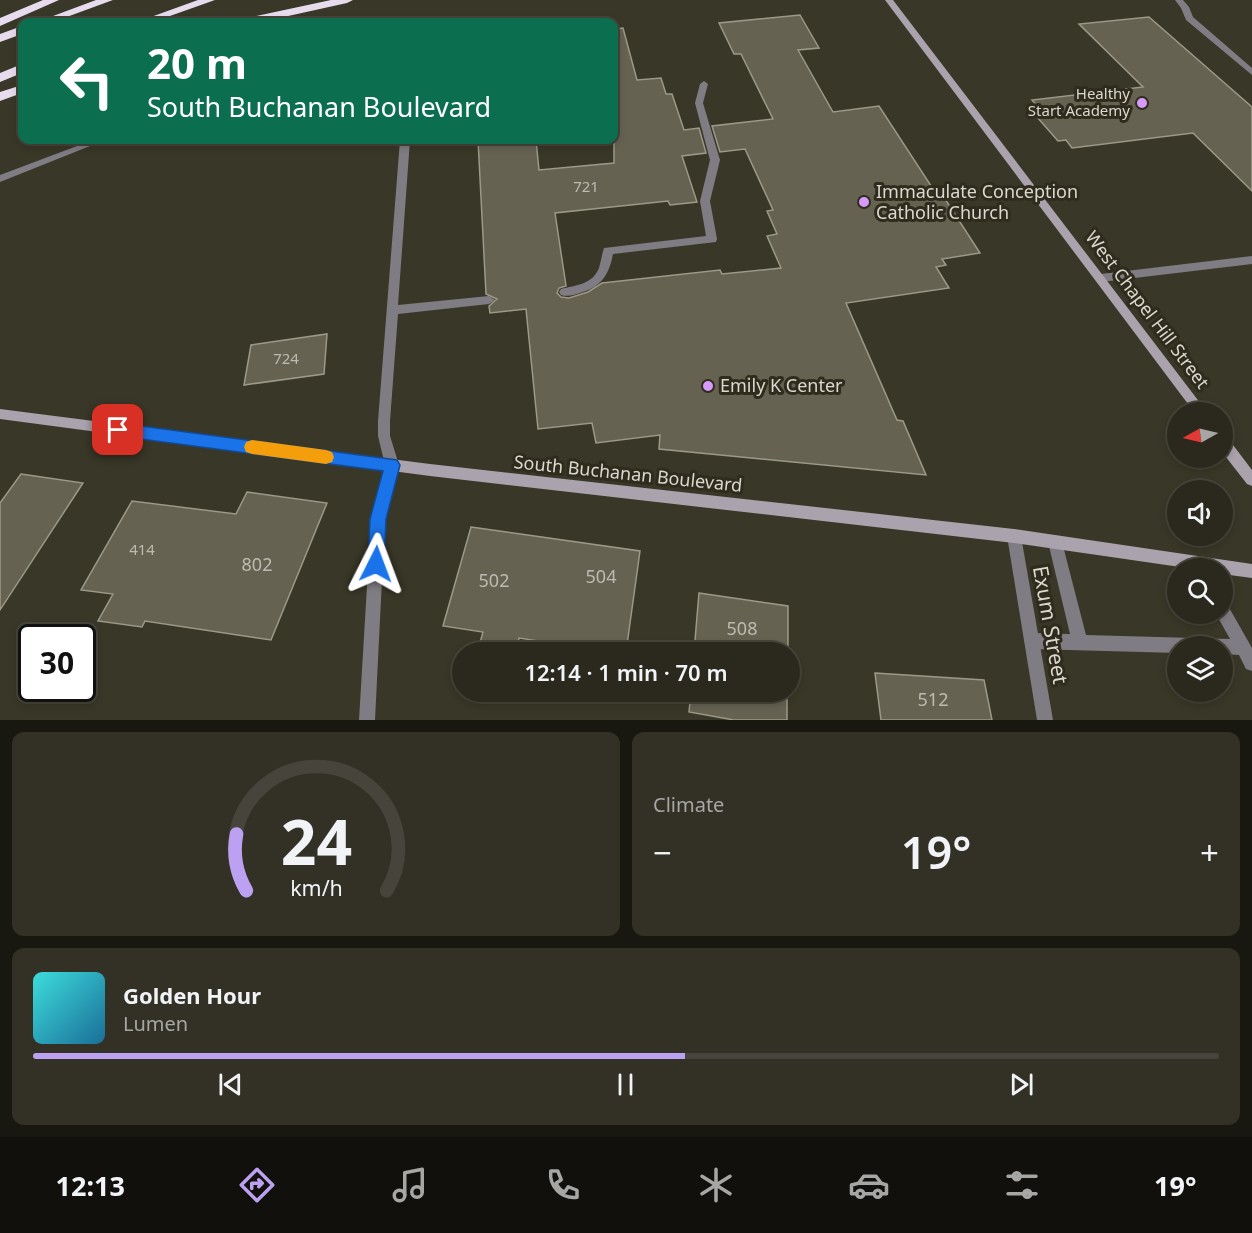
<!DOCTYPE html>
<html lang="en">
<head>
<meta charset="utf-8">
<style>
  :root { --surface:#2b291d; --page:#333126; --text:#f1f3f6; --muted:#a6a6a4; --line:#47453b; --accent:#bca0f2 }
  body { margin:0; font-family:"Noto Sans",sans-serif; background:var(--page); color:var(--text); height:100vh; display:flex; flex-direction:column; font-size:22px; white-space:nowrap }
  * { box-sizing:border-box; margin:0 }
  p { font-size:20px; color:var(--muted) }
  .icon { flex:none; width:33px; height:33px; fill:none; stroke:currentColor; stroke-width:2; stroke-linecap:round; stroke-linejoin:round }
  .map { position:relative; height:720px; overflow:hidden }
  .sheet { display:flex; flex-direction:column; gap:12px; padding:12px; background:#181710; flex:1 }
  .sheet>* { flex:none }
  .banner { position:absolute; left:18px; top:18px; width:600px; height:126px; border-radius:12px; box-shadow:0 3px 9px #0003,0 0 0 2px var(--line); background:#0b6e4f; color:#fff; overflow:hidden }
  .needle { width:39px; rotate:262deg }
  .buttons { position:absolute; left:1167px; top:402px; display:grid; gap:12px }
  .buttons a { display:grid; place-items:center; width:66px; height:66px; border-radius:50%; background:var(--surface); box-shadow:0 3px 9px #0003,0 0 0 2px var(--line); font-size:30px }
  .speed { position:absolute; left:18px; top:624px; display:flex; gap:12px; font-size:30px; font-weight:700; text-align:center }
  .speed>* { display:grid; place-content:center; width:78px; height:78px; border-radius:50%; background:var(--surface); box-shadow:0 3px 9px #0003,0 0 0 2px var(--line); line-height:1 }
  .speed .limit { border:3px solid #111; border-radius:9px; background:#fff; color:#111 }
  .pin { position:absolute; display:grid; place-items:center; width:51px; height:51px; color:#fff; margin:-26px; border-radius:12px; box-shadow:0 3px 9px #0006 }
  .me { position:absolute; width:66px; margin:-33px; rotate:3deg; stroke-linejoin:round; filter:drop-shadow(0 0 4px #0008) }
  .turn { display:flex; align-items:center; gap:21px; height:126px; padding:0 30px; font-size:27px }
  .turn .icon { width:78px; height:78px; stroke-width:2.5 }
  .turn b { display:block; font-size:42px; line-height:51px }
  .big { font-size:45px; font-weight:600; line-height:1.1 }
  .sheet .card { flex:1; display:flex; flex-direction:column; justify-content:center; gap:9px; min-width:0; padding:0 21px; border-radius:12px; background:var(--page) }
  .sheet .dial { align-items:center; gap:0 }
  .dial svg { height:156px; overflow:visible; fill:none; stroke:var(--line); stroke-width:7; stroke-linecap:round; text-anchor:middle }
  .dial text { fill:var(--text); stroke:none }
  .song { display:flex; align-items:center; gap:18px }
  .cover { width:72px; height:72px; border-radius:9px; background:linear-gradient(135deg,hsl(180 70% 55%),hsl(200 70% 35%)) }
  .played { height:6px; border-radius:3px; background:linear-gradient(90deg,var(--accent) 55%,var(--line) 55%) }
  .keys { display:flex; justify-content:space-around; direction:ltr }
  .heat { display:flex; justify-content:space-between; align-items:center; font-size:33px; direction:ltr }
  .sheet .tiles { flex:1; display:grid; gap:12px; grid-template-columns:1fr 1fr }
  .card:last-child { grid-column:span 2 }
  .trip { position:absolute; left:452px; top:642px; width:348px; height:60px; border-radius:30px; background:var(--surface); box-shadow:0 3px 9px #0003,0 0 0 2px var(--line); font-weight:600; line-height:60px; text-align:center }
  .menu { display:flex; height:96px; justify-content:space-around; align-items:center; background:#11100c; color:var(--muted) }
  .menu .icon { width:42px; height:42px }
  .menu .selected { color:var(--accent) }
  .menu b { font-size:27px; color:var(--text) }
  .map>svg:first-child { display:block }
  .building { fill:#656252; stroke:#9c9988; stroke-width:1.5 }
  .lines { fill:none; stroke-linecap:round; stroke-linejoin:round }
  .lane { fill:#807c83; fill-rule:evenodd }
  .street { fill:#807c83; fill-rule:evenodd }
  .secondary { fill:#aaa3ae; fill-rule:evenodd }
  .highway { fill:#e7dced; fill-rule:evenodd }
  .route { fill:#1a73e8; stroke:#114b97; stroke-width:1.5 }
  .slow { fill:#f59e0b }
  .poi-dot { fill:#d69bfa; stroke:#2f2c1e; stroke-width:2 }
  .labels { text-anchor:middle; stroke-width:6; stroke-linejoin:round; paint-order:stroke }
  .far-poi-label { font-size:15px; fill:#dad8cf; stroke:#2f2c1e; text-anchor:end }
  .number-label { font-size:15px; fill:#bdbab0 }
  .poi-label { font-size:18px; fill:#dad8cf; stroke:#2f2c1e; text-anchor:start }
  .street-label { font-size:18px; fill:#dad8cf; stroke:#2f2c1e }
  .near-number-label { font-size:18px; fill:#bdbab0 }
  .near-street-label { font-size:21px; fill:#dad8cf; stroke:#2f2c1e }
</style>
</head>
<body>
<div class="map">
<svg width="1252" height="720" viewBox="0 0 1252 720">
  <rect width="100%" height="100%" fill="#393727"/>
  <!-- building -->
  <path class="building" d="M800 15 819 48 798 50 833 112 879 106 933 189 938 188 980 253 942 259 946 265 936 267 949 288 846 303 897 420 903 421 926 475 659 449 660 435 596 443 592 423 538 429 526 309 490 313 489 306 497 299 486 294 478 140H536L539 170 614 163V29L623 28 637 80 661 78 666 94H672L684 130 699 128 706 153 682 156 697 202 670 205 668 201 555 213 566 286 559 288 557 293 561 297 569 298 588 292 602 283 720 270 722 274 781 268 767 236 777 234 767 211 773 210 745 149 720 152 712 126 773 119 741 54H734L719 23Z
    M1149 17 1252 107V191L1193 133 1072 148 1066 140 1058 141 1030 109 1039 108 1032 100 1143 87 1079 24Z
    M327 334 324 374 244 385 251 345Z
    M21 474 83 483 0 610V503Z
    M247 492 327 503 271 640 145 621 142 627 98 621 113 594 81 590 132 501 236 514Z
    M471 527 640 551 626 652H612L519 638 516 651 479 646 483 632 443 626Z
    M699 593 788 606V652H694Z
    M875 673 984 680 992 720H881Z
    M691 692H787V720H734L689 712Z"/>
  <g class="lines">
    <!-- lane -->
    <path class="lane" d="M1175 0H1183L1189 7 1193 17 1252 68V75L1186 20 1181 8Z
      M704 81 708 84 703 103 720 160 710 201 717 239 716 242 613 254C609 275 601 287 580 293 574 295 568 297 561 295L559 292 561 289C576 285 592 285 599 268 601 261 602 254 604 248L706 236 700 201 710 160 695 103 700 84Z
      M93 140H105L0 182V175Z
      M400 140H410L398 305 489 296 495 300 489 304 398 314 390 421V436L399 465 397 469 392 471 387 469 385 465 378 436V421Z
      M1055 535 1060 537 1062 542 1086 635 1230 639 1216 614H1222V602L1227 604 1252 648V671L1246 669 1239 655 1222 654V646H1178V653L1032 649 1027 646 1024 641 1027 636 1032 633 1070 634 1048 542 1050 537Z"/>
    <!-- street -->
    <path class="street" d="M1252 256V264L1101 282 1095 278 1101 274Z
      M392 459 397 461 399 465 385 519 375 720H359L371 519 385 465 387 461Z
      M1014 529 1019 531 1021 536 1053 720H1037L1007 536 1009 531Z"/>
    <!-- secondary -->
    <path class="secondary" d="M885 0H893L1207 412H1194Z
      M0 409 430 464 1014 529 1252 564V578L1222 574V568H1187L1014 543 430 476 0 419Z
      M1222 435 1227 437 1252 470V486L1247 484 1222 452Z"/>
    <!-- highway -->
    <path class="highway" d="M43 0H59L0 26V18Z
      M96 0H113L53 22H37Z
      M198 0H215L153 22H137Z
      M331 0H353L347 3 261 22H241L247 18Z
      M22 26V34L0 42V34Z
      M22 64V73L0 82V73Z
      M22 85V93L0 101V92Z"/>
  </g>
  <!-- route -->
  <path class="route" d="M118 423 397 460 400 465 386 519 384 564 382 570 376 572 370 570 368 564 370 519 383 471 118 436 113 434 111 430 113 425Z"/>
  <!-- slow -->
  <path class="slow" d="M252 440 326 450 332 452 334 457 332 462 326 464 252 454 246 452 244 447 246 442Z"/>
  <!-- markers -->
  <g class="poi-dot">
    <circle cx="1142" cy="103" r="6"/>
    <circle cx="864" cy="202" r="6"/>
    <circle cx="708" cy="386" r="6"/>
  </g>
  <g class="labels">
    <!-- far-poi labels -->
    <g class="far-poi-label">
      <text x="1130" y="99">Healthy<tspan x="1130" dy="17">Start Academy</tspan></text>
    </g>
    <!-- number labels -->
    <g class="number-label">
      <text x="586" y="192">721</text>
      <text x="286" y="364">724</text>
      <text x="142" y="555">414</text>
    </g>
    <!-- poi labels -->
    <g class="poi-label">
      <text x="876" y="198">Immaculate Conception<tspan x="876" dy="21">Catholic Church</tspan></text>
      <text x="720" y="392">Emily K Center</text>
    </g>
    <!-- street labels -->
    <g class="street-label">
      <text transform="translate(1147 310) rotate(53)" y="6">West Chapel Hill Street</text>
      <text transform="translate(628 474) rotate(6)" y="6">South Buchanan Boulevard</text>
    </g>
    <!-- near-number labels -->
    <g class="near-number-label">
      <text x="257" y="571">802</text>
      <text x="601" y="583">504</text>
      <text x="494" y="587">502</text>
      <text x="742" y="635">508</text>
      <text x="933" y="706">512</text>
    </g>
    <!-- near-street labels -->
    <g class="near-street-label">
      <text transform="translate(1050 625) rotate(80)" y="7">Exum Street</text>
    </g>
  </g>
</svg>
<div class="buttons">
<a><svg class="needle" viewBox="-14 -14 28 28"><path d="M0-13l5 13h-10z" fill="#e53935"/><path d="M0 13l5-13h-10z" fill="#a6a6a4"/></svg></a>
<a><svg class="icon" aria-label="sound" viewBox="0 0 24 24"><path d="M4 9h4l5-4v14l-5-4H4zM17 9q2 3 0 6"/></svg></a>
<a><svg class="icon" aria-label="search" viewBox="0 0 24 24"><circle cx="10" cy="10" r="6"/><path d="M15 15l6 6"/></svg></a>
<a><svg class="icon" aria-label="layers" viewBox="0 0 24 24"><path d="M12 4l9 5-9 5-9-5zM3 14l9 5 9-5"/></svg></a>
</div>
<div class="speed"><div class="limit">30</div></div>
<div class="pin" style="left:118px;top:430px;background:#d93025"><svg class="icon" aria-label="arrive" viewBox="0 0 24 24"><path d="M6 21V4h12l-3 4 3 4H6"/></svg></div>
<svg class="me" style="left:376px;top:564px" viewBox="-20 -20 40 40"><path d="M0-17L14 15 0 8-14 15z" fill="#1a73e8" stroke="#fff" stroke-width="4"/></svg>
<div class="trip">12:14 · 1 min · 70 m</div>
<div class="banner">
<div class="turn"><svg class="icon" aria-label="left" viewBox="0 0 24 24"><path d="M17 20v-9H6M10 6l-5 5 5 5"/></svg><div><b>20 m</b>South Buchanan Boulevard</div></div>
</div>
</div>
<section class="sheet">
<div class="tiles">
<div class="card dial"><svg viewBox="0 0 100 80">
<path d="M14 69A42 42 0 1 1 86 69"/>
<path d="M14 69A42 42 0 0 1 9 40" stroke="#bca0f2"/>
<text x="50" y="56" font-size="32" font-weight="700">24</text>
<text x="50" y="72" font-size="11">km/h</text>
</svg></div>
<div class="card"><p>Climate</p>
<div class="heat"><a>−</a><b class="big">19°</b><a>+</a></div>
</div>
<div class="card">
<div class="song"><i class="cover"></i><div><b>Golden Hour</b><p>Lumen</p></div></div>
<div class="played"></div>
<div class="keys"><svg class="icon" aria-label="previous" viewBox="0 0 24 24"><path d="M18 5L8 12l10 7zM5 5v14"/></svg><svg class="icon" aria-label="pause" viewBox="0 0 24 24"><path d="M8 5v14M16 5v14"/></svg><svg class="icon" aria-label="next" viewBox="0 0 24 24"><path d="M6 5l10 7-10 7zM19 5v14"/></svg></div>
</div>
</div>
</section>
<nav class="menu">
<b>12:13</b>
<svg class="icon selected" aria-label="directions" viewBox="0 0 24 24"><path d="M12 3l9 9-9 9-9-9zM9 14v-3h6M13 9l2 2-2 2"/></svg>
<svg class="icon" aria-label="music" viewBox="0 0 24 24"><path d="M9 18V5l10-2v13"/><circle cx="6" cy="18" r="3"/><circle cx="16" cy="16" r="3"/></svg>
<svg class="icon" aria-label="phone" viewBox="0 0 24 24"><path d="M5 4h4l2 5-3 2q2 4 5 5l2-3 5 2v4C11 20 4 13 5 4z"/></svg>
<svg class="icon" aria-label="climate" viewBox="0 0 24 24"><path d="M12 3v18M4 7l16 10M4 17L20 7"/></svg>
<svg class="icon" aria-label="car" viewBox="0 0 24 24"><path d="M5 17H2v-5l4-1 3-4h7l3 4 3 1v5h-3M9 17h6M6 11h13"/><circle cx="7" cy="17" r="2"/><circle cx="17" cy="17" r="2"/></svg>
<svg class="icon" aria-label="filters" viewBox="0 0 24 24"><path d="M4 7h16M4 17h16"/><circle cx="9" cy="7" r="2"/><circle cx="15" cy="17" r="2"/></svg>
<b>19°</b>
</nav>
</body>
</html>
